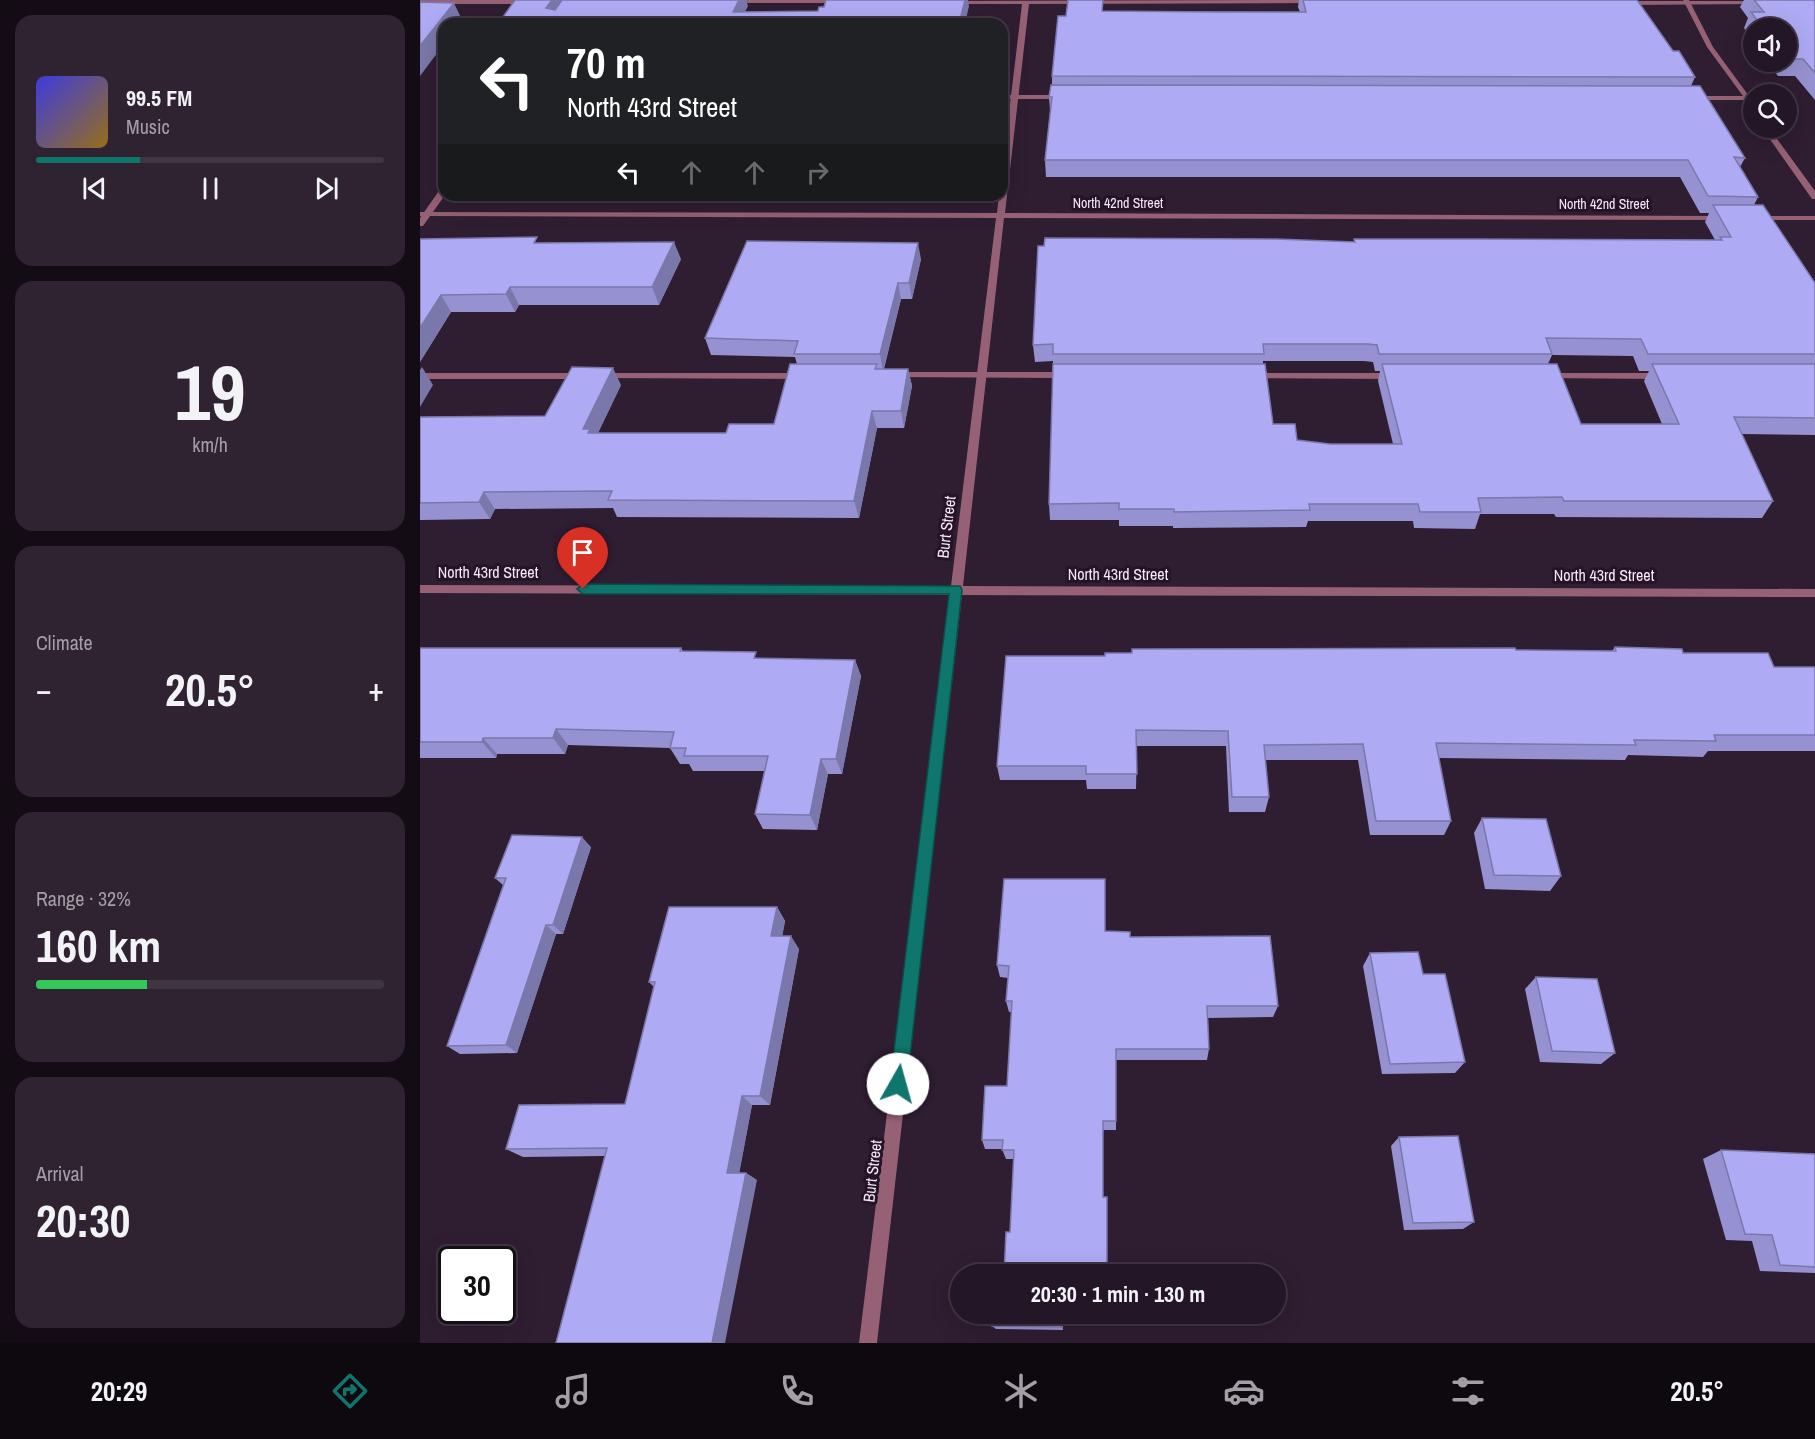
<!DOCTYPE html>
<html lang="en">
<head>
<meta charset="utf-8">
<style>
  :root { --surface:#231626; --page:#2f2332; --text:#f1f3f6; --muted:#a39fa7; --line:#403543; --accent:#0f766e }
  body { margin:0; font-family:"Archivo Narrow",sans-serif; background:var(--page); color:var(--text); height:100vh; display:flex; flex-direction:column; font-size:22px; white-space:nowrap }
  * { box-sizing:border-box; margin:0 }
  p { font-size:20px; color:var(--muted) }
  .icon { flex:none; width:33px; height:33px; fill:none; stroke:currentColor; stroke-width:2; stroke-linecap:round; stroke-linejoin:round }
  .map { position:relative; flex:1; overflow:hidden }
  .side { display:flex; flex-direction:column; gap:15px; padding:15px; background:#130c15; width:420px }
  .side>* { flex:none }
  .guide { position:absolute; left:18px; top:18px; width:570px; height:183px; border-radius:18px; box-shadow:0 6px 24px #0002,0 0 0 2px var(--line); background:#202124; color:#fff; overflow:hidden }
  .buttons { position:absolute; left:1323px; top:18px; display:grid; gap:12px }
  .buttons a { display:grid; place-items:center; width:54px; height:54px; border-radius:50%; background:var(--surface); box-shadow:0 6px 24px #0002,0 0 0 2px var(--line); font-size:30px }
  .speed { position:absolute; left:18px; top:1246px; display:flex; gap:12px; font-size:30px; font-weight:700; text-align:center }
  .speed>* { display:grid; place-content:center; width:78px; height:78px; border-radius:50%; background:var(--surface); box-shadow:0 6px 24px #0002,0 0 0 2px var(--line); line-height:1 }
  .speed .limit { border:3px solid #111; border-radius:9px; background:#fff; color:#111 }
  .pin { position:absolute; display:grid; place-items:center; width:51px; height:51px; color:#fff; margin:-62px -26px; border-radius:50% 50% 50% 0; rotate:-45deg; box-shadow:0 0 6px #0007 }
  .pin .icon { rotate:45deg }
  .me { position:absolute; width:66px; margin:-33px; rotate:7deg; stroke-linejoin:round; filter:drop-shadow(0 0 4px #0008) }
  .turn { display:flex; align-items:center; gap:21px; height:126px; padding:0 30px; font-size:27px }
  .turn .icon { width:78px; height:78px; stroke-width:2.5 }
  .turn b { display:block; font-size:42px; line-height:51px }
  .lanes { display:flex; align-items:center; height:57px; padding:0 30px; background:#0003; justify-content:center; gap:30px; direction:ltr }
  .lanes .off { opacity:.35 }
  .big { font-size:45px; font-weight:700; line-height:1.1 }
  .side .widget { flex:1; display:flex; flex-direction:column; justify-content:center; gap:9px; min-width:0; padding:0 21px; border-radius:18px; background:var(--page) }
  .side .dial { align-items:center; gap:0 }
  .dial b { font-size:78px; line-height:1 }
  .song { display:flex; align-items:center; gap:18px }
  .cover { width:72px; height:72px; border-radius:9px; background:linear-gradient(135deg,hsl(240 70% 55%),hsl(40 70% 35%)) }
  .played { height:6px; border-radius:3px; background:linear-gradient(90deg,var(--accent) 30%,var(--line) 30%) }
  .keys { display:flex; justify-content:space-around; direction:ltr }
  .heat { display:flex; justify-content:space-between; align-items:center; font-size:33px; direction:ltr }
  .charge { height:9px; border-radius:4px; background:linear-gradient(90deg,#34c759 32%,var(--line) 0) }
  .trip { position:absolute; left:530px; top:1264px; width:336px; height:60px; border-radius:30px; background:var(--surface); box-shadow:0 6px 24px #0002,0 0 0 2px var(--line); font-weight:700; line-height:60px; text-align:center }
  .menu { display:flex; height:96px; justify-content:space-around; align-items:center; background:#0e090f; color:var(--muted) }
  .menu .icon { width:42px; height:42px }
  .menu .active { color:var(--accent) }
  .menu b { font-size:27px; color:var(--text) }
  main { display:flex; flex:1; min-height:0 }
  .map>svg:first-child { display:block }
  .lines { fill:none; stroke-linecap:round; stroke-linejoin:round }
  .service { fill:#966174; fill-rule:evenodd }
  .minor { fill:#966174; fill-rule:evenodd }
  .tertiary { fill:#966174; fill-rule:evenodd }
  .wall { fill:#9692d1; fill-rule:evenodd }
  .shaded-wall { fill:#7a77aa }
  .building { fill:#aeaaf3; stroke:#7a77aa; stroke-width:1.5 }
  .route { fill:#0f766e; stroke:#0a4d48; stroke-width:1.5 }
  .labels { text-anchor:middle; stroke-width:6; stroke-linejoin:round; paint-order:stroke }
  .far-street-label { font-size:14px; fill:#f5e9f7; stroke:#251328 }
  .street-label { font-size:16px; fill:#f5e9f7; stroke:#251328 }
</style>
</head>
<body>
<main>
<section class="side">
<div class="widget">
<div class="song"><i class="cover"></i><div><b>99.5 FM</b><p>Music</p></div></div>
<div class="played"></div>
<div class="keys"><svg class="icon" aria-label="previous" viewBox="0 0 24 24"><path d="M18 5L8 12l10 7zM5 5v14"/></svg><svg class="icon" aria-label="pause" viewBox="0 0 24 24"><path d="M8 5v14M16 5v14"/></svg><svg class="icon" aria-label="next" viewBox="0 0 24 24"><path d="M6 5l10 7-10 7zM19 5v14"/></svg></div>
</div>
<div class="widget dial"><b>19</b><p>km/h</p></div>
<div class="widget"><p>Climate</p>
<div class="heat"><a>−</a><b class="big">20.5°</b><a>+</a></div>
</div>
<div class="widget"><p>Range · 32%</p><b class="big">160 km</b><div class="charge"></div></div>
<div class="widget"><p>Arrival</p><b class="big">20:30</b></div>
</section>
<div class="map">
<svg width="1395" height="1343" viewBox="0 0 1395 1343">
  <rect width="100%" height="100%" fill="#2f1d32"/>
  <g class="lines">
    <!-- service -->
    <path class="service" d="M582 95H644L648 97 644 99H582Z
      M1270 96H1326L1330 98 1326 100H1270Z
      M21 188H24L25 195 3 226H0V218Z
      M475 372H647L652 375 647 378 472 377V373Z
      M0 373H161L166 376 161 379H0Z
      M181 373H383L388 376 383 379 178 378 176 376Z
      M832 373H974L979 376 974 379 829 378V374Z
      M1126 373H1241L1246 376 1241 379 1123 378V374Z"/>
    <!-- minor -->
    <path class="minor" d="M0 0H110L113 2 110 4H0Z
      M307 0H425V1L422 3H310Z
      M893 0 896 2 895 3 609 4 585 213 1301 216 1305 218 1301 220 584 218 543 586 1395 589V597L542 595 457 1343H439L530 595 0 593V585L531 586 576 218 0 216V212L577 213 579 195H582V171L602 4H532L530 3V1Z
      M1337 1 1339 2V4L1204 5 1201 3 1204 1Z
      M1333 216H1395V220H1333Z"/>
    <!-- tertiary -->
    <path class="tertiary" d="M1263 0H1269L1293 47 1334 103V111L1287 47Z
      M1342 128H1349L1395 191V199H1392Z"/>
  </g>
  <!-- wall -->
  <path class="wall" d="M879 0H1217L1253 51 1275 77 1271 86 1325 158 1320 167 1338 197 1334 205 1395 283V435L1322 434 1353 501 1342 518 1136 517 1134 514H1060L1055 529 994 528 993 521H888L886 527 753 528V526H699V520H630L629 504 633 361 615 362 613 345 934 242V239L1295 240 1285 222 1289 213H1280L1260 177H626L625 160 630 111 629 97 632 85V76L646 16 683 11 880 12 878 7ZM1132 355 1213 356 1219 371H1229L1224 381 1242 424H1161L1128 364ZM843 361H944L953 362 955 371H960L958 381 973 444H910L877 440 853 424 843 364Z
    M1324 0H1395V100L1375 76H1358L1348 62H1366V28H1334V42L1324 28 1328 18 1320 7Z
    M0 239 120 243 261 259 239 305H99L95 312H31L0 362Z
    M501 259 492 299H481L464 369H488L492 386 484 428H457L439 518 197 517 193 508 75 509 70 519 0 520V417L125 416 201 385 178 433H306L354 424 377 364 375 357 291 355 285 338Z
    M1195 647 1263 653 1354 667H1395V751H1288L1283 757 1208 755 1205 760 1019 758 1031 821 1024 835H950L938 760H845L849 797 845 812H809L806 746H717L716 789H667L666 780H580L577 766 685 656 1096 650 1192 651Z
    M0 648H261L263 651 339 658 435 660 441 676 422 774H408L397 830 343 829 335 814 345 771H273L269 764H260L250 748 148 745 145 754H77L76 758H0Z
    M1062 818 1141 876 1130 891 1065 889 1054 833Z
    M171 847 143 934H136L97 1053 40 1054 27 1046 83 885 75 878Z
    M357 907 365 921 362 936 379 949 350 1105H332L319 1173H326L337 1180 185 1156 103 1157 86 1149 205 1104 234 987 229 982Z
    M685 931 710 937 858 1006 853 1017 788 1018 789 1049 787 1060H696V1130H684L590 1232 594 1159H586L582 1149H565L562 1140 587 1086 592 1012H589L586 1001 588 978 580 977 577 965Z
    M950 953 1045 1062 1035 1073 962 1074 943 966Z
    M1116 977 1195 1053 1181 1064 1120 1062 1105 989Z
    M979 1137 1054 1222 1043 1229 984 1230 971 1146Z
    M1301 1150 1395 1154V1273L1340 1271 1332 1241 1306 1240 1283 1159Z
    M643 1314V1330L576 1329 572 1326Z"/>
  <!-- shaded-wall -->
  <path class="shaded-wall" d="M132 0H142L133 24 126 8Z
    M319 0H326L328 6 319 24 313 12Z
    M545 0H548L549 6 545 24H539Z
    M34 3 42 20 39 24H24V44L0 76V46Z
    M254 242 261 259 239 305 232 287Z
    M498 243 501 259 492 299 489 283Z
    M478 283 481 299 463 371 460 354Z
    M90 287 99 305 95 312 86 294Z
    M21 295 31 312 0 362V328Z
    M2 367 13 385 0 407V370Z
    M193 368 201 385 175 439 163 429Z
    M488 369 492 386 484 428 481 411Z
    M452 411 457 428 439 518 434 501Z
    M64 492 75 509 70 519 59 502Z
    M435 660 441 676 422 774 416 759Z
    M136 729 148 745 145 754 133 738Z
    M63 738 77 754 76 758 62 742Z
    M401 759 408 774 397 830 390 815Z
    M162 837 171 847 143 934 133 925Z
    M357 907 365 921 360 949 351 936Z
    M126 925 136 934 97 1053 86 1045Z
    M371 936 379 949 350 1105 340 1096Z
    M322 1096 332 1105 318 1180 307 1173Z
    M326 1173 337 1180 305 1343H292Z
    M641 1314H643V1330L641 1327Z"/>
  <!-- building -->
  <path class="building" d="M95 0H132L126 8 135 10 142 0H319L313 12 398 11 399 7H404L406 0H545L539 24H78Z
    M648 0H683L682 11 796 12H886L883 0H1217L1253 51H1259L1275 77 632 76 638 16H646Z
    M1334 0H1395V73L1383 59H1366V28H1343L1331 12H1344Z
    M0 2 34 3 0 46Z
    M631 85 1280 86 1325 158 1314 157 1338 197 1288 196 1268 160H625L632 97H629Z
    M1293 205H1343L1395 283V354H1228L1221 339 1126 338 1132 354H959L957 345 948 344H843L844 354H633V344L613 345 618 246H624L625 238 856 239 935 242 934 239H1053L1302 240 1300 237H1311Z
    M117 237 114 243 254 242 232 287H90L86 294 21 295 0 328V239Z
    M327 241 498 243 489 283H478L460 354H374L378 341 285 338Z
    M370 364H457L455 369H488L481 411H452L434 501 188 500 192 491 64 492 59 502 0 503V417L125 416 152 367 193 368 163 429H170L168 433H306L309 424H354Z
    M633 364H845L853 424H875L877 440 910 444H982L962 364H1137L1161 424H1259L1232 364H1395V418L1314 417 1353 501H1144L1142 497 1058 498 1061 512H1000L998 504H889L890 510 754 512V509H699V503L629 504Z
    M1195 647 1262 649 1263 653H1348L1354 667H1395V735H1294L1296 741 1214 740 1216 745 1016 743 1031 821H956L943 744 844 745 849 797H812L808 731 716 730 717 774H666V766H577L586 656H685V653H712V649L1095 648 1096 650 1196 651Z
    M0 648H261L260 651 336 652 334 658 435 660 416 759H401L390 815 335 814 348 756H264L266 748H250L254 732 136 729 133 738H63L62 742H0Z
    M1062 818 1126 819 1141 876 1074 875Z
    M92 835 162 837 133 925H126L86 1045 27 1046 86 878H75Z
    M584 879H685V931L710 932V937L850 936 858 1006H787L789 1049H696V1121H683V1197H687V1275H584L586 1232H590L594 1150H582L583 1140H562L565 1086H587L592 1001H586L589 966 577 965Z
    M249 907H357L351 936H371L340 1096H322L307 1173H326L292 1343H136L187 1148 86 1149 99 1105 205 1104 235 982H229Z
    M998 952 1003 974H1025L1045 1062 970 1064 950 953Z
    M1116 977 1177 979 1195 1053 1132 1051Z
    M1038 1136 1054 1222 993 1223 979 1137Z
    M1301 1150 1395 1154V1267L1360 1265 1352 1235 1325 1234Z
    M573 1314H641V1327L572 1326Z"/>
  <!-- route -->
  <path class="route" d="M163 584 540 586 542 590 487 1084 485 1090 478 1093 472 1090 470 1084 529 594H163L157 589Z"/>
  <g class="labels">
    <!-- far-street labels -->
    <g class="far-street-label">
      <text x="698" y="208">North 42nd Street</text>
      <text x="1184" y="209">North 42nd Street</text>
    </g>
    <!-- street labels -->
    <g class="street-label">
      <text transform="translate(526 527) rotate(-83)" y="6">Burt Street</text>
      <text x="68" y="578">North 43rd Street</text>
      <text x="698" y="580">North 43rd Street</text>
      <text x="1184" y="581">North 43rd Street</text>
      <text transform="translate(452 1171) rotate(-83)" y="6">Burt Street</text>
    </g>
  </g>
</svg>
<div class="buttons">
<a><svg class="icon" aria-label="sound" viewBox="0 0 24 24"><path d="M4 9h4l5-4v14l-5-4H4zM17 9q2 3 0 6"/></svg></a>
<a><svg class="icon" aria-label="search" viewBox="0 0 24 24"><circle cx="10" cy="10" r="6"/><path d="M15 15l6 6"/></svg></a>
</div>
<div class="speed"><div class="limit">30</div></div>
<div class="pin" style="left:163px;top:589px;background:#d93025"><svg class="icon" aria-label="arrive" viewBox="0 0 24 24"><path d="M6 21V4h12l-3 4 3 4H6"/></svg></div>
<svg class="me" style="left:478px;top:1084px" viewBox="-20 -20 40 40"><circle r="19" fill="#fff"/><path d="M0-13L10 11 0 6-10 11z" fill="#0f766e"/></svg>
<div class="trip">20:30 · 1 min · 130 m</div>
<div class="guide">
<div class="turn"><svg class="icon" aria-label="left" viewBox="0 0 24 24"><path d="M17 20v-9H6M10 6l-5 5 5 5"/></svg><div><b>70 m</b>North 43rd Street</div></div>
<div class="lanes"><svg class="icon" aria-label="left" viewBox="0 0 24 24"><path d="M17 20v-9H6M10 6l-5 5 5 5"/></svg><svg class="icon off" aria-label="ahead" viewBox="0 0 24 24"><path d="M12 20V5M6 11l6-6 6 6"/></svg><svg class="icon off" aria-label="ahead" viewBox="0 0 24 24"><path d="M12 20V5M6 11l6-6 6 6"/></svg><svg class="icon off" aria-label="right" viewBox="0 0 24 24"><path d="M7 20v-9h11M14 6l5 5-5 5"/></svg></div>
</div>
</div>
</main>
<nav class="menu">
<b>20:29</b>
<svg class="icon active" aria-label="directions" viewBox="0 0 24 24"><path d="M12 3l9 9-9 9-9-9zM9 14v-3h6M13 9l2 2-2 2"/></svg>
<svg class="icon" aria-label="music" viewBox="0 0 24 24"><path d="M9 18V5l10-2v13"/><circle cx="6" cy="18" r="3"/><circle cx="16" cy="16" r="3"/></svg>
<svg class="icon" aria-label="phone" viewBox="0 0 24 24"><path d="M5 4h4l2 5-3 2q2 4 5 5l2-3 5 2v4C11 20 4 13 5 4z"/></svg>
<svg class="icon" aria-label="climate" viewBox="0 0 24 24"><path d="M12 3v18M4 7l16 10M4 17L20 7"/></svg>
<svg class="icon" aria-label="car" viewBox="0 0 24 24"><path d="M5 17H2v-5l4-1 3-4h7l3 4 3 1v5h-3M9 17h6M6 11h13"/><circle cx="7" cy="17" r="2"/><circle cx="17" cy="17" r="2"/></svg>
<svg class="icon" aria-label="filters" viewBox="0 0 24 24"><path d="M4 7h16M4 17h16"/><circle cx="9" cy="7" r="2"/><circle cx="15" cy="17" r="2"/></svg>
<b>20.5°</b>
</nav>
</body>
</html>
